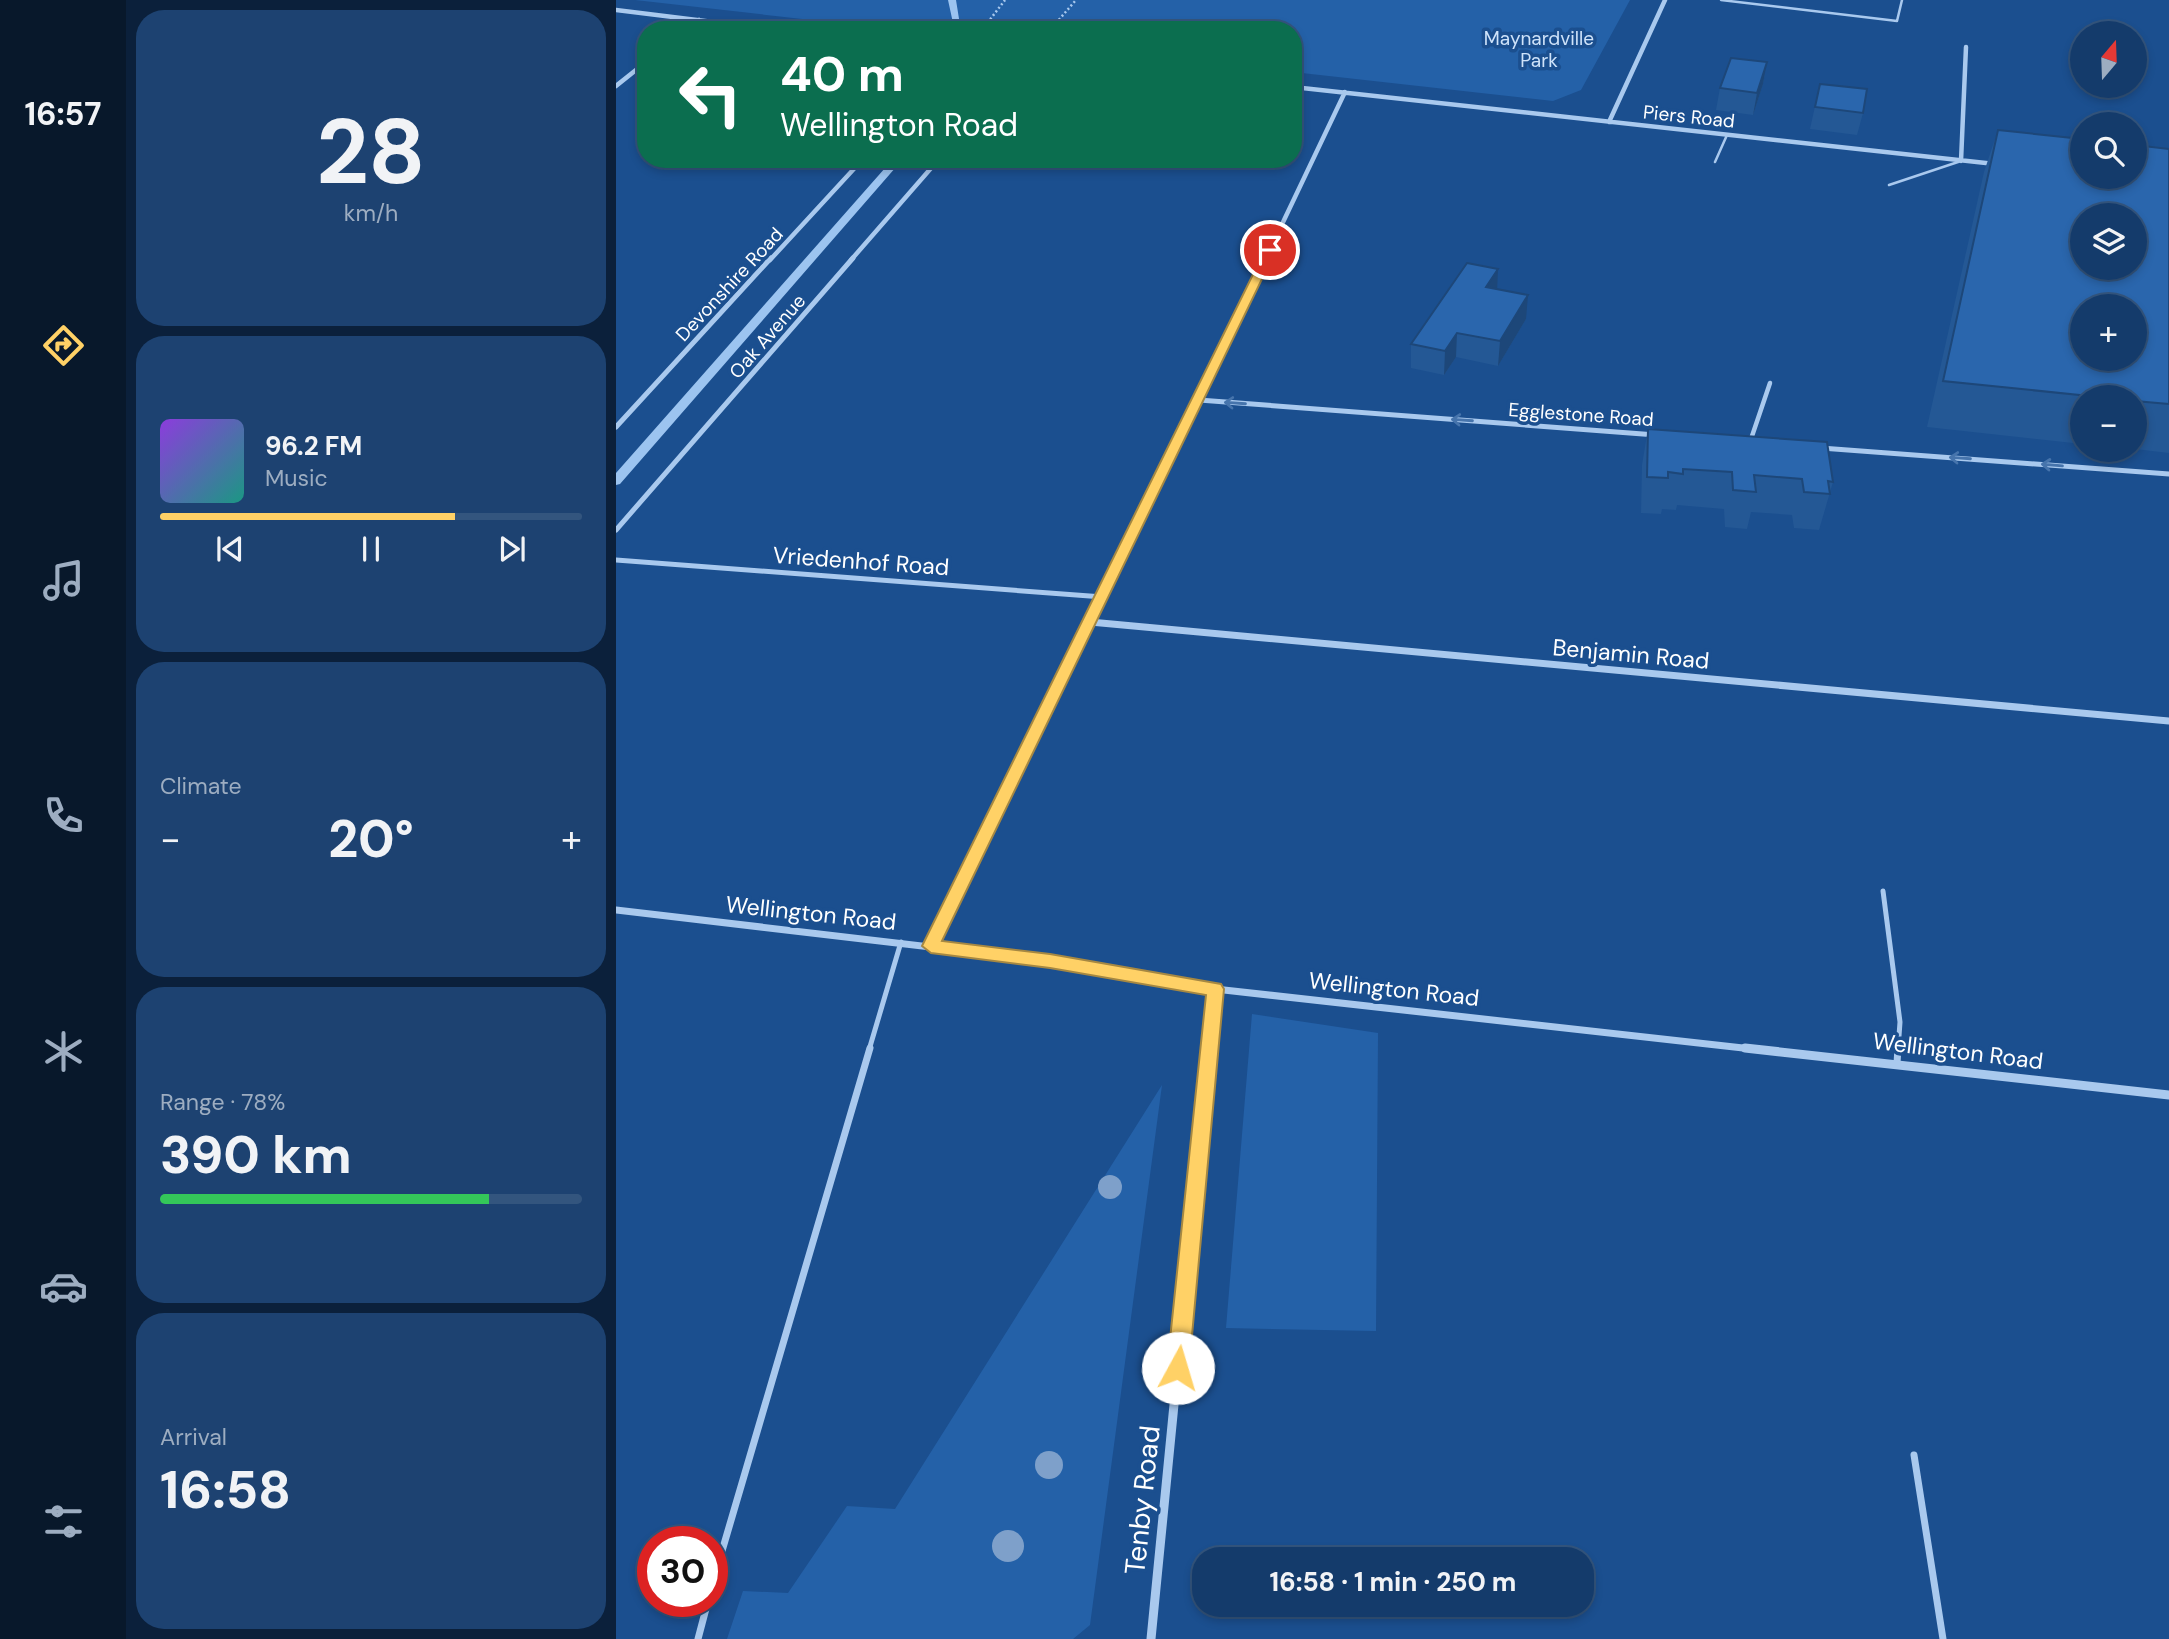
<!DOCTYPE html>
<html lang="en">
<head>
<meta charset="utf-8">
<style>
  :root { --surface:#143b6b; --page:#1d4271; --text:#f1f3f6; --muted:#9dadc1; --line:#33557e; --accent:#ffd166 }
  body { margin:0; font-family:"DM Sans",sans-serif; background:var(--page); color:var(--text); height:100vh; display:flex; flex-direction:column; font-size:26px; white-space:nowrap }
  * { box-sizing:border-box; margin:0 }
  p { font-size:23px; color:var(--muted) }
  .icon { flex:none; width:38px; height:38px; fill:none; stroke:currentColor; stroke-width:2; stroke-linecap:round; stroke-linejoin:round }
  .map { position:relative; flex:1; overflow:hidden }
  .side { display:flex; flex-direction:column; gap:10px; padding:10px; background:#0b203b; width:490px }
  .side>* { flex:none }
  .top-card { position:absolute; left:21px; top:21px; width:665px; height:147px; border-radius:28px; box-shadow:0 4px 10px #0003,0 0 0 2px var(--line); background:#0b6e4f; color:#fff; overflow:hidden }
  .needle { width:46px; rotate:19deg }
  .buttons { position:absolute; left:1454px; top:21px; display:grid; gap:14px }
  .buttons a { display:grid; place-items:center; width:77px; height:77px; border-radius:50%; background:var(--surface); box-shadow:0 4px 10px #0003,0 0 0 2px var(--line); font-size:35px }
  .speed { position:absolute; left:21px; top:1526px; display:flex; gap:14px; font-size:35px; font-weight:700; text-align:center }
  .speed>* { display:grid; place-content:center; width:91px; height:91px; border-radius:50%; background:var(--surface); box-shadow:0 4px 10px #0003,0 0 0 2px var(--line); line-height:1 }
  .speed .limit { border:10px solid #d22; background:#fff; color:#111 }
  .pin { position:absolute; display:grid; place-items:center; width:60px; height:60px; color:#fff; margin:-30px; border:4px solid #fff; border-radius:50%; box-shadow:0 2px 7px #0007 }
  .me { position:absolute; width:77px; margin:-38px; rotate:6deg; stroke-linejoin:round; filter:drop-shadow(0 0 5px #0008) }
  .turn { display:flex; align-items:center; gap:24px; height:147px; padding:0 28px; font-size:32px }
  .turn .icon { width:91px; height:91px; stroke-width:2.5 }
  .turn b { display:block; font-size:49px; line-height:60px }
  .big { font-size:52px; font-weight:800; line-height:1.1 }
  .side .tile { flex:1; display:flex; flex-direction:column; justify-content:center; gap:10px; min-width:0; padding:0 24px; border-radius:28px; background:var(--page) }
  .side .dial { align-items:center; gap:0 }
  .dial b { font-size:91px; line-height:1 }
  .song { display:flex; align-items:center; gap:21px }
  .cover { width:84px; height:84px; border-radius:10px; background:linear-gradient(135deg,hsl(270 70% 55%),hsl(170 70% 35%)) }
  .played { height:7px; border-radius:4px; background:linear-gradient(90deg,var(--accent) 70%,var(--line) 70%) }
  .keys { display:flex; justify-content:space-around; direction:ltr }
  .heat { display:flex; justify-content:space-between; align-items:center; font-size:38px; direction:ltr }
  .charge { height:10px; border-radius:5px; background:linear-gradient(90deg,#34c759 78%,var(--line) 0) }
  .trip { position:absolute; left:576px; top:1547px; width:402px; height:70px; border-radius:28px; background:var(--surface); box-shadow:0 4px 10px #0003,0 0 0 2px var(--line); font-weight:800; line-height:70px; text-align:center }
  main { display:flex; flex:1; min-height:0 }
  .tab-bar { display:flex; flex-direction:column; width:126px; justify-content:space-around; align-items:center; background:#08182b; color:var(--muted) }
  .tab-bar .icon { width:49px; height:49px }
  .tab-bar .current { color:var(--accent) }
  .tab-bar b { font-size:32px; color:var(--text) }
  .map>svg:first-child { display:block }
  .green { fill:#2461a8 }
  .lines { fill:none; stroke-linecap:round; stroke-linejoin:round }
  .stream { fill:#9cc4f0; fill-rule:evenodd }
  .path { stroke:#a9c9ee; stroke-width:2.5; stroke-dasharray:2 2.5; stroke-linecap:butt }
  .service-far3 { stroke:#a9c9ee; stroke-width:2.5 }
  .service-far2 { stroke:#a9c9ee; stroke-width:4.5 }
  .service-far1 { stroke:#a9c9ee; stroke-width:5 }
  .service { stroke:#a9c9ee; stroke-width:7 }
  .minor-far3 { stroke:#a9c9ee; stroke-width:4.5 }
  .minor-far2 { stroke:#a9c9ee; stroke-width:5 }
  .minor-far1 { stroke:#a9c9ee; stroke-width:7 }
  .minor { stroke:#a9c9ee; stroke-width:9 }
  .tree { fill:#7ea0ca }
  .wall { fill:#245895 }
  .shaded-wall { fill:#1d4779 }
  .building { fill:#2a66ad; stroke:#1d4779; stroke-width:2; fill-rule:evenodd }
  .oneway { stroke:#4674ac }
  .route { fill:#ffd166; stroke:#a68842; stroke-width:2 }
  .labels { text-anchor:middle; stroke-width:7; stroke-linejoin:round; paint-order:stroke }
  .far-park-label { font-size:19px; fill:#cfe3fa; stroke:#1b4f8f }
  .far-street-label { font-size:19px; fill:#fff; stroke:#1b4f8f }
  .street-label { font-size:23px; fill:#fff; stroke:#1b4f8f }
  .near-street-label { font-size:28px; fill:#fff; stroke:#1b4f8f }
</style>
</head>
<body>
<main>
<nav class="tab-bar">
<b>16:57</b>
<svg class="icon current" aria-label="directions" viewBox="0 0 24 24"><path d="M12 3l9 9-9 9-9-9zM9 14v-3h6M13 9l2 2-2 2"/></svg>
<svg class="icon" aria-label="music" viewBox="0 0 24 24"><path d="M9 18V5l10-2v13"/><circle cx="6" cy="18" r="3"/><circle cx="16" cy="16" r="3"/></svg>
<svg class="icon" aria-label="phone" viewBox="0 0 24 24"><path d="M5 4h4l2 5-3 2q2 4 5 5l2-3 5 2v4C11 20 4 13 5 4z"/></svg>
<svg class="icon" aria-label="climate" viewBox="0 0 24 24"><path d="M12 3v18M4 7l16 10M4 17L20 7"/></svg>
<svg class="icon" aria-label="car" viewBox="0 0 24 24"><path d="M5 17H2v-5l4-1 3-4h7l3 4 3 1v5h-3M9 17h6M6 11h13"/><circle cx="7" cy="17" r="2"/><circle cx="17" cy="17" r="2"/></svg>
<svg class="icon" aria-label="filters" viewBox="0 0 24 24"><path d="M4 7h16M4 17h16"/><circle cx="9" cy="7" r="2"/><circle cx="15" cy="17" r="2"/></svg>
</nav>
<section class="side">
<div class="tile dial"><b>28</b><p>km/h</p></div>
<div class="tile">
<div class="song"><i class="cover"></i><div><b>96.2 FM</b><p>Music</p></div></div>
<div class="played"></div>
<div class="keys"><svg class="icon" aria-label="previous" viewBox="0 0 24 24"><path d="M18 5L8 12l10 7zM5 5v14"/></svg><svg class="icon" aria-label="pause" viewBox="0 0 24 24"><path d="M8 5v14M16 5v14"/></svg><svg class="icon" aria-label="next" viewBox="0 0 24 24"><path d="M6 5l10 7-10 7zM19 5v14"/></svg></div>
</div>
<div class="tile"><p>Climate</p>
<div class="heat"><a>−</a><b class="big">20°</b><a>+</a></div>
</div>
<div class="tile"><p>Range · 78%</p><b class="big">390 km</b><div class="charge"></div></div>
<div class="tile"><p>Arrival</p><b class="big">16:58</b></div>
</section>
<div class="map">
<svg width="1553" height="1639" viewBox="0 0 1553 1639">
  <rect width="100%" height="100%" fill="#1b4f8f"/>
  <!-- green -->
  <path class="green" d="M19 0H1014L965 90 937 101 677 72V30H284Z
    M636 1014 762 1033 760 1331 610 1328Z
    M546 1085 474 1625 457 1639H111L127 1591 172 1593 231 1506 279 1509Z"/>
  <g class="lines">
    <!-- stream -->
    <path class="stream" d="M332 0H340L344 25 337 23Z
      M277 159H287L4 484 0 485V473Z"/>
    <!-- path -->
    <path class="path" d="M366 30 389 0
      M434 30 460 0"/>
    <!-- service-far3 -->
    <path class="service-far3" d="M1105 0 1281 21 1286 0
      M1099 162 1111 135
      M1273 185 1345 161"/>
    <!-- service-far2 -->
    <path class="service-far2" d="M1134 442 1154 383"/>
    <!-- service-far1 -->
    <path class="service-far1" d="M1267 891 1284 1022 1282 1050
      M253 1050 285 942"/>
    <!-- service -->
    <path class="service" d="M1281 1063 1282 1048
      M1298 1455 1327 1639
      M96 1585 254 1048
      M82 1639 92 1601"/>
    <!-- minor-far3 -->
    <path class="minor-far3" d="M0 10 162 30
      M70 30 83 20
      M0 86 30 62
      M677 87 1379 164
      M993 122 1049 0
      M1345 161 1350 47
      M154 260 247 159
      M235 260 323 159
      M649 260 729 92"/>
    <!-- minor-far2 -->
    <path class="minor-far2" d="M583 400 1040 435
      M0 427 155 258
      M1205 448 1553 474
      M0 530 237 258
      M0 560 487 597
      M484 601 650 258"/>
    <!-- minor-far1 -->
    <path class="minor-far1" d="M474 622 1553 721
      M0 910 434 961 599 989 1145 1050
      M315 946 485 599
      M593 1050 599 989"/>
    <!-- minor -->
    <path class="minor" d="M1129 1048 1553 1095
      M535 1639 593 1048"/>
  </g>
  <!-- trees -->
  <g class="tree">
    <circle cx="494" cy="1187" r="12"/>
    <circle cx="433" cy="1465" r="14"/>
    <circle cx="392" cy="1546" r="16"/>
  </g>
  <!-- wall -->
  <path class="wall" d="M1151 62 1147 84 1137 115 1100 110 1104 88Z
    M1204 84 1247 113 1241 135 1194 129Z
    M1382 130 1553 149V453L1519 449V397H1466V444L1311 427 1368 172Z
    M881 290 910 319 882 366 840 357 828 375 795 368V344Z
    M1032 429 1217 482 1203 530 1178 528 1176 515 1135 512 1131 529 1109 527 1108 509 1061 505 1060 510 1046 509 1045 514 1025 513 1026 465Z"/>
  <!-- shaded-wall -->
  <path class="shaded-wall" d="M1151 62 1147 84 1137 115 1141 93Z
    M882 269 881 293 870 287Z
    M912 295 910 319 882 366 884 341Z
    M841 333 840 357 828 375 829 351Z"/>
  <!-- building -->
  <path class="building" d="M1115 58 1151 62 1141 93 1104 88Z
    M1204 84 1251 89 1247 113 1199 107Z
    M1382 130 1466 139V177H1519V145L1553 149V404L1519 401V397H1483L1327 381ZM1466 215H1519V268H1466ZM1466 306H1519V359H1466Z
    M851 263 882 269 870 287 912 295 884 341 841 333 829 351 795 344Z
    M1032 429 1211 442 1217 482 1212 481 1214 494 1188 492 1186 479 1138 475 1140 492 1117 490 1116 472 1067 469V474L1052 472V478L1031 477Z"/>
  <!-- one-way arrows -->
  <defs><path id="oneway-shaft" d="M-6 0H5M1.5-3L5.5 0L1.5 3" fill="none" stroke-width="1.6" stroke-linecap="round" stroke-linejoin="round" transform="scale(1.75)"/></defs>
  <g class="oneway">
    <use href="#oneway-shaft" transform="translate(619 403) rotate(-176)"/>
    <use href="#oneway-shaft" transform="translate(846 420) rotate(-176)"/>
    <use href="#oneway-shaft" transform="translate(1344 458) rotate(-176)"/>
    <use href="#oneway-shaft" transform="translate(1436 465) rotate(-175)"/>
  </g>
  <!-- route -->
  <path class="route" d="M654 246 660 250 326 941 434 954 605 984 608 989 573 1368 569 1375 562 1379 554 1375 551 1368 590 995 434 968 315 953 306 946 649 250Z"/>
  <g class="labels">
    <!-- far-park labels -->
    <g class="far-park-label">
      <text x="923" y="45">Maynardville<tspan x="923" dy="22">Park</tspan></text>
    </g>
    <!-- far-street labels -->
    <g class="far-street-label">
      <text transform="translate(1073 116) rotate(6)" y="7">Piers Road</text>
      <text transform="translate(113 284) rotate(-47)" y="7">Devonshire Road</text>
      <text transform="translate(151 336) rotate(-49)" y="7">Oak Avenue</text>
      <text transform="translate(965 414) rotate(4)" y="7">Egglestone Road</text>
    </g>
    <!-- street labels -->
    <g class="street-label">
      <text transform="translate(245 561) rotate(4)" y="8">Vriedenhof Road</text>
      <text transform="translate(1015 654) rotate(5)" y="8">Benjamin Road</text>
      <text transform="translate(195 913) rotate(6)" y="8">Wellington Road</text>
      <text transform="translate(778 989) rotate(6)" y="8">Wellington Road</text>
      <text transform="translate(1342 1051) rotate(7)" y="8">Wellington Road</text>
    </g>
    <!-- near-street labels -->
    <g class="near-street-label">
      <text transform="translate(526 1500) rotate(-84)" y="10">Tenby Road</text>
    </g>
  </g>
</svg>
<div class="buttons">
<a><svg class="needle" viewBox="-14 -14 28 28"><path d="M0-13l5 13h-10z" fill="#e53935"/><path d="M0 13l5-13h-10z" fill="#9dadc1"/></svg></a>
<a><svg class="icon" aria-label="search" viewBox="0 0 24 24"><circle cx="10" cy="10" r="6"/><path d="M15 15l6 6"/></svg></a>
<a><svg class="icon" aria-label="layers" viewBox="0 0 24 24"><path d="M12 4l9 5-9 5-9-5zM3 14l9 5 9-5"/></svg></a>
<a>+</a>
<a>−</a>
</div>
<div class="speed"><div class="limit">30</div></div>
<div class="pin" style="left:654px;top:250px;background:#d93025"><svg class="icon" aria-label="arrive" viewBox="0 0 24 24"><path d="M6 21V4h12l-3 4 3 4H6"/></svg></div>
<svg class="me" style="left:562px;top:1368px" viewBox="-20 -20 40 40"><circle r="19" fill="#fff"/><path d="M0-13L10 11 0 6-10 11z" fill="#ffd166"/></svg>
<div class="trip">16:58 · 1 min · 250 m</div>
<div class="top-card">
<div class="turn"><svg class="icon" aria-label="left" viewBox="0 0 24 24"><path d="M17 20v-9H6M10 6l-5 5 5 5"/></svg><div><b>40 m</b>Wellington Road</div></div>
</div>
</div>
</main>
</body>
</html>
